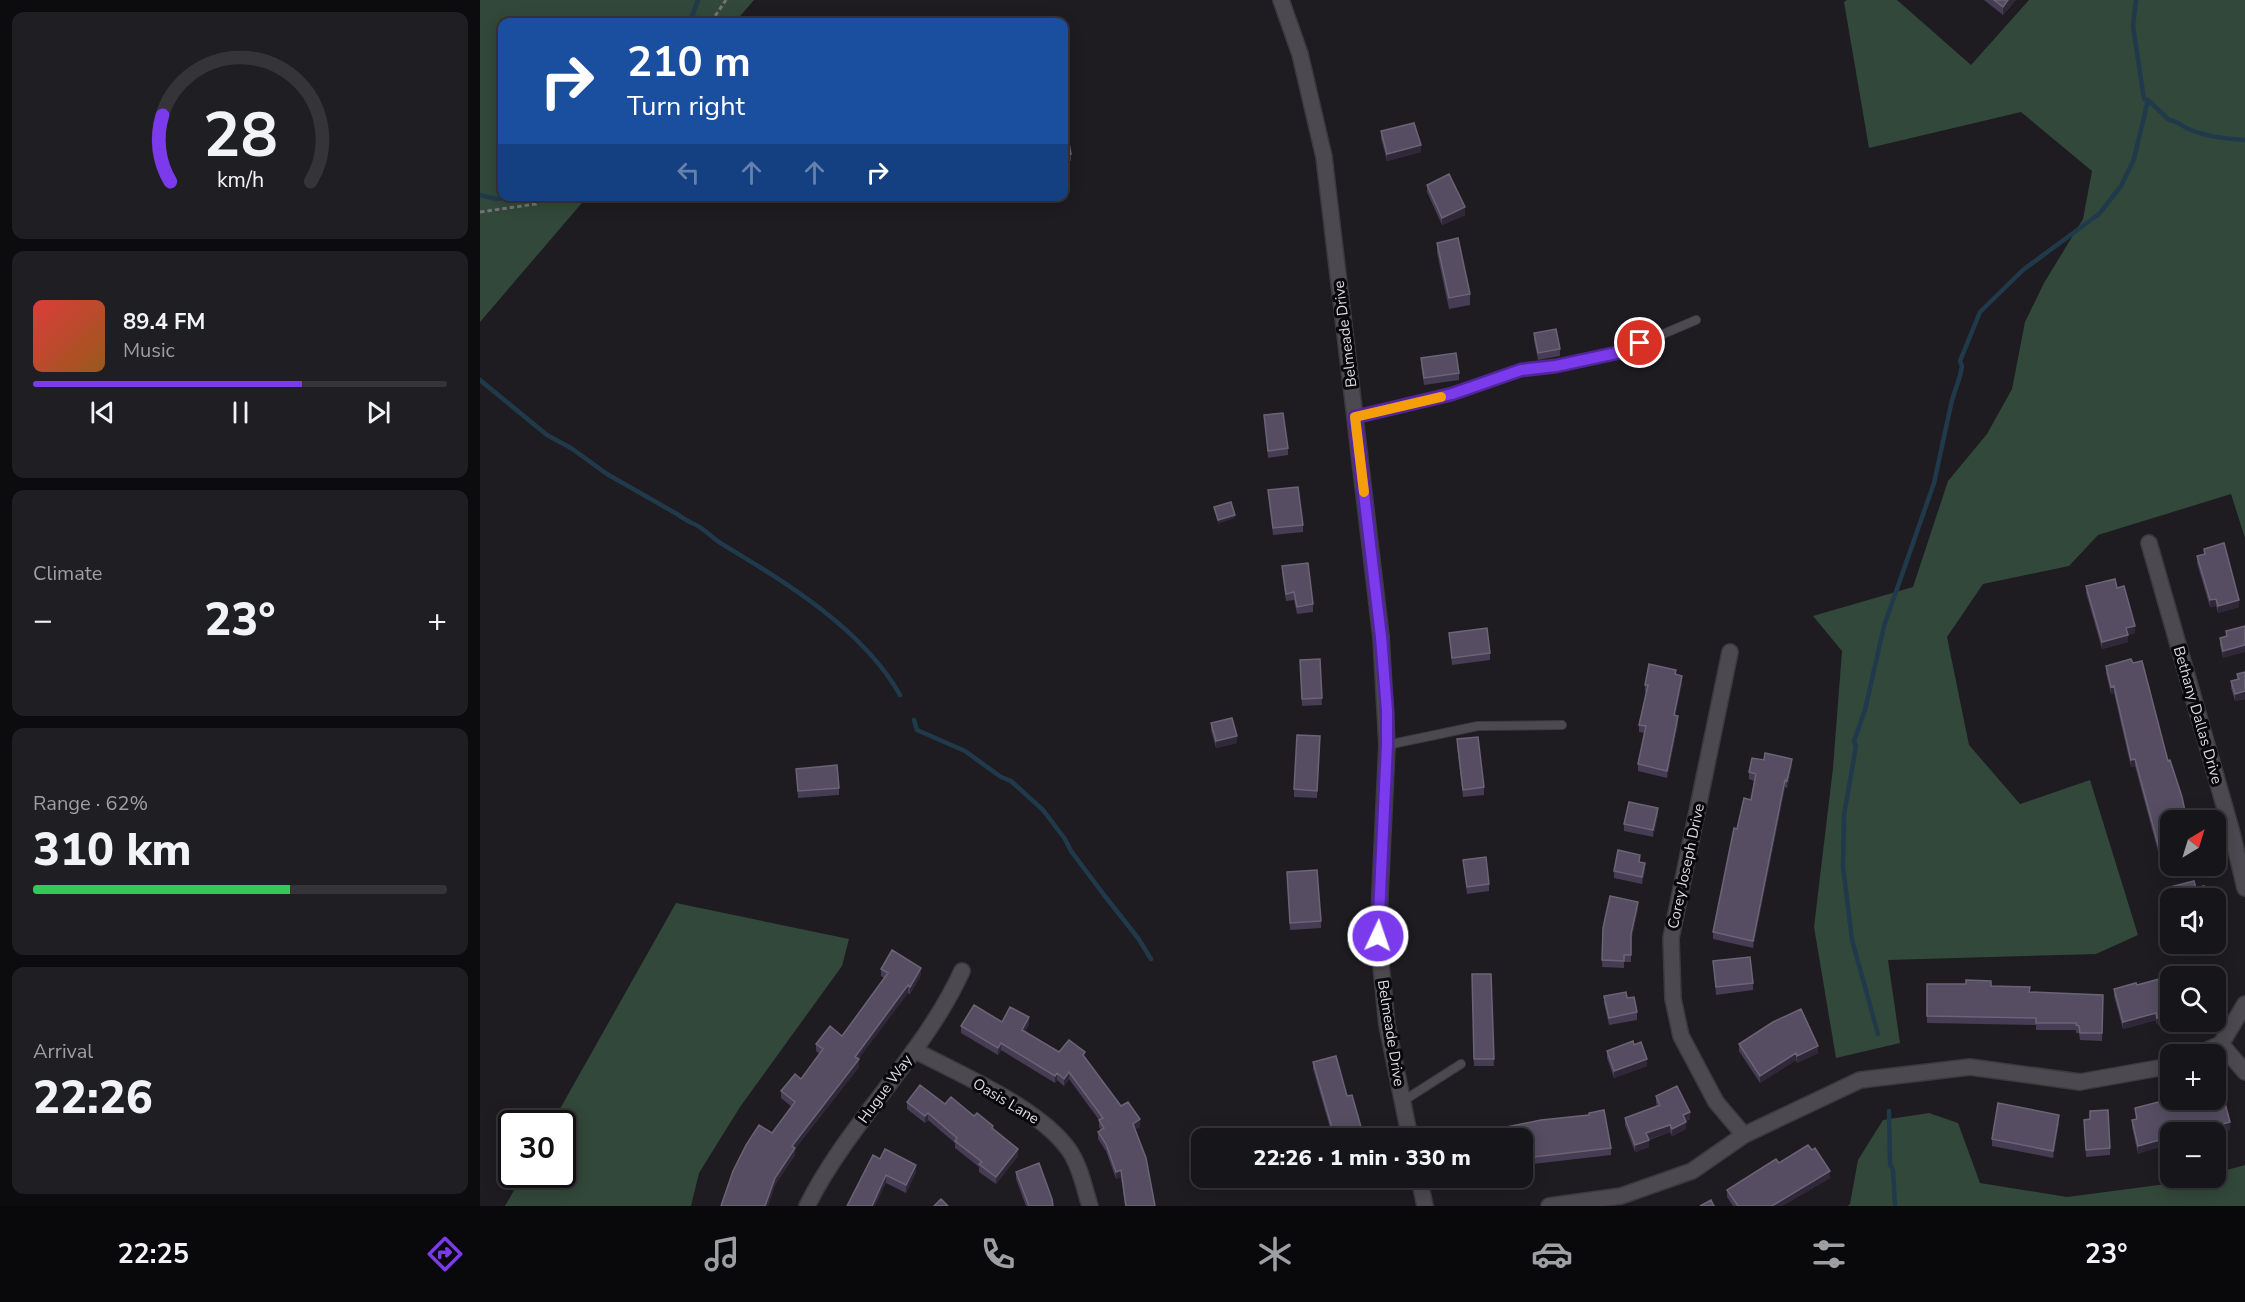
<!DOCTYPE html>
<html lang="en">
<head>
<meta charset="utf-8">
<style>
  :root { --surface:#161519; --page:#1f1e22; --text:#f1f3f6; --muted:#9e9fa2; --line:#353438; --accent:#7c3aed }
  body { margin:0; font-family:"Nunito Sans",sans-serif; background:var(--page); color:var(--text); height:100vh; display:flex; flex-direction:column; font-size:22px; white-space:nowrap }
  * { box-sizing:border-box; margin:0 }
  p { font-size:20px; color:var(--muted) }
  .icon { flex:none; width:33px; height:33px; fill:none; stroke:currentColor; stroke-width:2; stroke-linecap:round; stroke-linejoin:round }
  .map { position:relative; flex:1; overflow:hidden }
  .details { display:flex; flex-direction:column; gap:12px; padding:12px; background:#0c0c0e; width:480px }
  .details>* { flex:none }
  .guide { position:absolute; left:18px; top:18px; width:570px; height:183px; border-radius:12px; box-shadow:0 3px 15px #0003,0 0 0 2px var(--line); background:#1a4fa0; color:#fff; overflow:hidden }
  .needle { width:39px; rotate:38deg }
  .buttons { position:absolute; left:1680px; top:810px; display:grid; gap:12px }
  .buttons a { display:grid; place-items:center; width:66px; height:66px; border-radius:12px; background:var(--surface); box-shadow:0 3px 15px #0003,0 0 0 2px var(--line); font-size:30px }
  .speed { position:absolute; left:18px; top:1110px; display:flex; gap:12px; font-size:30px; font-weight:700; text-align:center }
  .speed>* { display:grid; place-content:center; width:78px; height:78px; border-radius:50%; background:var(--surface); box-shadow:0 3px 15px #0003,0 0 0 2px var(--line); line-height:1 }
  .speed .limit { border:3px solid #111; border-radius:9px; background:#fff; color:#111 }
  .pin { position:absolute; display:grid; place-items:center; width:51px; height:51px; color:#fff; margin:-26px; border:3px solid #fff; border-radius:50%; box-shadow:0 2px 6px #0007 }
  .me { position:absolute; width:66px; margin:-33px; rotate:3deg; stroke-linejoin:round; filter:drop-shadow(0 0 4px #0008) }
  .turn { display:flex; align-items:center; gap:21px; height:126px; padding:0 30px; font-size:27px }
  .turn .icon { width:78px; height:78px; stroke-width:2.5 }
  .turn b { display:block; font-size:42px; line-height:51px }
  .lanes { display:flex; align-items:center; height:57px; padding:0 30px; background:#0003; justify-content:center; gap:30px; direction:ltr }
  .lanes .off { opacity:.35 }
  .big { font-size:45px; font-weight:800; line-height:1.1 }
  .details .tile { flex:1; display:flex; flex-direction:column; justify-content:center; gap:9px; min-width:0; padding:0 21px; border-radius:12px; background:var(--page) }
  .details .dial { align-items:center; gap:0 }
  .dial svg { height:156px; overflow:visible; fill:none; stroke:var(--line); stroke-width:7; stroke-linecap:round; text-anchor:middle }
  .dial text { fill:var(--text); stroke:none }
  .song { display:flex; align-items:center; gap:18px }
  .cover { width:72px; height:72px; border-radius:9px; background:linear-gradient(135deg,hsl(0 70% 55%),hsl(30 70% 35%)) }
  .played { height:6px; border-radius:3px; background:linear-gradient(90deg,var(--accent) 65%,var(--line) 65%) }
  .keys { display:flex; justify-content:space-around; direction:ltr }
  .heat { display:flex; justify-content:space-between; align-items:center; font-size:33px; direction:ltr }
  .charge { height:9px; border-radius:4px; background:linear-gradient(90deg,#34c759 62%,var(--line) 0) }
  .trip { position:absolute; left:711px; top:1128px; width:342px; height:60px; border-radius:12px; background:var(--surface); box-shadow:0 3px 15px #0003,0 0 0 2px var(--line); font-weight:800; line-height:60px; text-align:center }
  .menu { display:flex; height:96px; justify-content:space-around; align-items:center; background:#09080a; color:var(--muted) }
  .menu .icon { width:42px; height:42px }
  .menu .current { color:var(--accent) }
  .menu b { font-size:27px; color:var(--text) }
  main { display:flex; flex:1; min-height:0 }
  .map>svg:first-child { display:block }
  .green { fill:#32483a }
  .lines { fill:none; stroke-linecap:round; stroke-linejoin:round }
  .stream { stroke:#203a4c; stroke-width:4.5 }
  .service-casing { stroke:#3b3a3e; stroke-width:10 }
  .minor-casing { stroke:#3b3a3e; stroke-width:18 }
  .path { stroke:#747277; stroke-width:3; stroke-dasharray:4.5 3; stroke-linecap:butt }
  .service { stroke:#4c4a50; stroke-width:8 }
  .minor { stroke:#4c4a50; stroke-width:15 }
  .wall { fill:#463c53 }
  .shaded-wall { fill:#2f2839 }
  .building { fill:#564d62; stroke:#6b6376; stroke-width:1.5 }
  .route-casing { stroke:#51269a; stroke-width:15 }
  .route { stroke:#7c3aed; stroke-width:10 }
  .slow { stroke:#f59e0b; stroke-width:10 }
  .labels { text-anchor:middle; stroke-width:6; stroke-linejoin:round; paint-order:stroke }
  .street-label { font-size:15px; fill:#dcdade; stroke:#080709 }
</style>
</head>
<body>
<main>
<section class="details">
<div class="tile dial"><svg viewBox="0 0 100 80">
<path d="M14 69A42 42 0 1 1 86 69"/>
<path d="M14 69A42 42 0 0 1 10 35" stroke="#7c3aed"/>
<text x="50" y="56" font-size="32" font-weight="700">28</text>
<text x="50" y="72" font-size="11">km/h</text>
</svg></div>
<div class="tile">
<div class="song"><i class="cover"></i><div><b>89.4 FM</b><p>Music</p></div></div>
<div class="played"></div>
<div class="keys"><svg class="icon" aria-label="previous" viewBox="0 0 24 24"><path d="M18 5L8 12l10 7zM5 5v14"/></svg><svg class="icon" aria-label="pause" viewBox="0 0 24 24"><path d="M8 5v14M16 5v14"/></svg><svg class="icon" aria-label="next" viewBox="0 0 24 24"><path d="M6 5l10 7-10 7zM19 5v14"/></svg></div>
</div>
<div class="tile"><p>Climate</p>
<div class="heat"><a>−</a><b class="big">23°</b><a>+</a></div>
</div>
<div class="tile"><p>Range · 62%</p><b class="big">310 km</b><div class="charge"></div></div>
<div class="tile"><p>Arrival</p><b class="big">22:26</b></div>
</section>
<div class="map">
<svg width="1765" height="1206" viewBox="0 0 1765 1206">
  <rect width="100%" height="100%" fill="#1e1c21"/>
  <!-- green -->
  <path class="green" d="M0 0H274L255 22H22V196L107 197 0 322Z
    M1367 0H1417L1491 65 1549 0H1765V538L1751 494 1618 535 1589 566 1503 584 1467 637 1489 745 1540 804 1610 780 1658 935 1616 954 1408 960 1420 1043 1356 1058 1334 927 1353 768 1362 651 1333 616 1433 587 1468 481 1507 434 1532 389 1545 322 1564 283 1603 219 1612 171 1541 112 1389 148 1364 2Z
    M196 903 369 939 362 966 260 1107 219 1173 211 1206H25L43 1175 82 1174V1124L72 1123Z
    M1449 1113 1478 1123 1500 1183 1587 1197 1694 1183 1717 1178H1736V1173L1765 1165V1206H1367L1370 1204 1378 1160 1403 1120Z"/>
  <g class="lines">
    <!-- stream -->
    <path class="stream" d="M1656 0 1653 26 1664 99 1668 100 1689 120C1698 121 1703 127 1711 130 1728 137 1747 139 1765 140
      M210 22 218 0
      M0 195 16 199 49 196
      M0 380 67 435 91 448 127 474 197 514C202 518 206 520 212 523 223 527 232 538 242 544 305 582 383 629 420 695
      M434 720 437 730 485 751 521 777 531 781 563 810 585 839 591 851 624 895 658 938 671 959
      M1398 1034 1372 940 1363 867 1364 815 1376 746 1374 741 1385 710 1404 626 1454 483 1472 400 1480 376 1482 366 1480 361 1500 312 1543 270 1619 214 1641 186 1654 159 1668 100
      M1409 1111 1410 1164 1413 1170 1415 1206"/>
    <defs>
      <path id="service" d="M875 417 972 394 1041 370 1076 366 1141 352 1216 320
        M907 745 998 726 1082 725
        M923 1101 981 1064"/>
      <path id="minor" d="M801 0 820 54 844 157 901 637 907 745 898 936 907 1025 930 1138
        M1669 543 1751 829 1765 888
        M1250 652 1191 938 1193 999 1201 1036 1236 1102 1264 1135
        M1741 1044 1765 1072
        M434 1050C479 1074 560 1108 589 1150 600 1166 604 1187 610 1206
        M1718 1054 1741 1044 1765 1004
        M939 1178 945 1206
        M327 1206C369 1122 443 1056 482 971
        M1069 1206 1141 1196 1212 1171 1264 1135 1380 1080 1490 1067 1600 1082 1690 1066"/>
    </defs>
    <!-- service casing -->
    <use href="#service" class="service-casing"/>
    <!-- minor casing -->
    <use href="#minor" class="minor-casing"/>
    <!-- path -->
    <path class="path" d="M231 22 246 0
      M0 212 56 204 66 196"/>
    <!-- service -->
    <use href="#service" class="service"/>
    <!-- minor -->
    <use href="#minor" class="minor"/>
  </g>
  <!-- wall -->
  <path class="wall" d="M1504 0H1536L1523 15Z
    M901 131 941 152 907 161 901 138Z
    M584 139 591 154V161L584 162Z
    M947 185 985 215 962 225 947 192Z
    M957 243 990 294V305L969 309 957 253Z
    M1054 333 1080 349V356L1058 360 1054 340Z
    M941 358 979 373V380L944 385 941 365Z
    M784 415 808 448V455L788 458Z
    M788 490 823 525V532L793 535Z
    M1724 549 1759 607 1738 613 1736 606 1730 607 1717 563V556L1724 554Z
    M802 566 833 604V612L817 614 814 600 806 601 802 573Z
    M1606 586 1637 588 1655 633 1648 635V642L1622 649 1606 593Z
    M1765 626 1743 658 1740 645V638L1746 636V631Z
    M969 633 1010 653V660L972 665Z
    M840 659 842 705 822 706 820 660Z
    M1626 666 1688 761 1683 870 1655 766 1651 767 1634 693 1631 694 1626 673Z
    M1765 672V699L1755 701 1751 688V681L1757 679V674Z
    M1196 674 1202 683 1195 716 1198 724 1187 778 1158 771V764L1165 733 1159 732V725L1166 692H1165V685Z
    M731 723 757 743 736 748 731 730Z
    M840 736 837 798 814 797V789Z
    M977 739 1004 787V795L983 797 977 746Z
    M1312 766 1307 788 1305 787 1273 948 1233 939V932L1257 829 1271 800 1274 781 1269 779V772Z
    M316 769 359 788V795L318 798Z
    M1178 815 1173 837 1144 831V824Z
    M983 860 1009 884V891L987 894Z
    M1160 862 1165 870 1162 884 1134 878V871Z
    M807 872 841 921V928L810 930Z
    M1158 909 1151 941V962H1144V968L1122 967 1123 928Z
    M1233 961 1273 983V990L1236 995Z
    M401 969 441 975 430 994 428 993 378 1059 379 1067 315 1149V1155L295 1185 288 1206H241L312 1107 301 1098V1091L321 1079 340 1054 336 1051V1044L362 1036 404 978 401 976Z
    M992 974H1011L1014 1066H994Z
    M1690 976 1677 1025 1676 1020 1643 1029 1634 996V989L1657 985Z
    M1447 984 1511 986 1549 992 1623 995 1622 1041 1600 1040 1599 1033H1596V1030H1556V1025L1447 1023Z
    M1124 996 1147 998 1157 1012V1020L1129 1025 1124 1003Z
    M522 1022 549 1024 545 1032 579 1052 605 1057 641 1106 660 1127 655 1129 675 1206H645L641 1177 636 1179 626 1151 618 1139V1132L621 1130 619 1127V1120L589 1079 584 1086 577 1080 575 1083 521 1050 518 1055 481 1033V1026Z
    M1259 1044 1338 1053 1317 1063 1316 1060 1280 1083 1259 1051Z
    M1154 1045 1167 1066 1134 1078 1127 1058V1051Z
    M833 1062 867 1096 881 1134 865 1138H853L833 1069Z
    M1176 1096 1210 1119 1206 1121V1129L1192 1136 1190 1132 1169 1140V1147L1155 1152 1145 1125V1118L1177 1106 1176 1103Z
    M427 1102 465 1104 494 1116 513 1130 538 1156 516 1184 499 1172V1167L475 1148V1143L448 1120 445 1123 427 1109Z
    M1655 1108 1750 1130 1736 1134V1132H1690L1658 1154 1652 1127V1120L1656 1119Z
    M1604 1120 1630 1148V1155L1606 1157Z
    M1579 1122 1573 1158 1512 1146V1139Z
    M1002 1132 1131 1148V1155L1044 1165V1167L1042 1138H979V1133Z
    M1332 1150 1350 1178 1302 1206H1253L1247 1197V1190L1299 1163Z
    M400 1159 436 1172 426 1193 406 1183Z
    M536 1172 573 1206H546L536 1179Z"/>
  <!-- shaded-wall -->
  <path class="shaded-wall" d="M1528 0H1536L1523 15V7Z
    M941 145V152L907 161V154Z
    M985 207V215L962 225V218Z
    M755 515V518L738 524V520Z
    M1736 599V606L1730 607V600Z
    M1759 600V607L1738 613V606Z
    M1655 626V633L1646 635V628Z
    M1648 635V642L1622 649V642Z
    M1765 645V652L1743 658V651Z
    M1202 676V683L1194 722V715Z
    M1634 686V693L1631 694V687Z
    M1765 691V699L1755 701V694Z
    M1198 716V724L1187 778V771Z
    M757 736V743L736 748V741Z
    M1312 759V766L1307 788V781Z
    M1655 759V766L1651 767V760Z
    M1305 780V787L1273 948V941Z
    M1178 808V815L1173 837V830Z
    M1690 861V866H1701L1683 870V863Z
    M1165 863V870L1162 884V877Z
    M1158 902V909L1151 941V934Z
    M441 968V975L430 994V987Z
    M428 985V993L375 1064V1057Z
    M1676 1013V1020L1643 1029V1022Z
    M1690 1014V1021L1677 1025V1018Z
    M549 1017V1024L542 1037V1030Z
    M521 1043V1050L518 1055V1048Z
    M1338 1046V1053L1317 1063V1056Z
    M1316 1053V1060L1280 1083V1076Z
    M379 1059V1067L315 1149V1155L295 1185 288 1206H285L295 1178 312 1146Z
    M1167 1059V1066L1134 1078V1071Z
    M589 1072V1079L584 1086V1079Z
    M577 1073V1080L575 1083V1076Z
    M1210 1112V1119L1203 1122V1115Z
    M448 1113V1120L445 1123V1116Z
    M1579 1115V1122L1573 1158V1151Z
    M660 1119V1127L653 1131V1124Z
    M1206 1122V1129L1192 1136V1129Z
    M1750 1122V1130L1736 1134V1132H1728V1128Z
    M1190 1125V1132L1166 1140V1133Z
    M1728 1126V1132H1706Z
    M881 1127V1134L865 1138H854V1135Z
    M1690 1137V1144L1658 1154V1146Z
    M1169 1140V1147L1155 1152V1145Z
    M538 1149V1156L516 1184V1177Z
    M436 1165V1172L426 1193V1185Z
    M641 1170V1177L636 1179V1172Z
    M1350 1171V1178L1302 1206H1292Z
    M406 1175V1183L395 1206H392Z"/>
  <!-- building -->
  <path class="building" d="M1514 0H1528L1523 7Z
    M934 123 941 145 907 154 901 131Z
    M588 138 591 154 584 155V139Z
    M969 174 985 207 962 218 947 185Z
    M978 238 990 294 969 298 957 243Z
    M1076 329 1080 349 1058 353 1054 333Z
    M976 353 979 373 944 378 941 358Z
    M803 413 808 448 788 451 784 415Z
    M818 487 823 525 793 528 788 490Z
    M751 502 755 515 738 520 734 507Z
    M1744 543 1759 600 1738 606 1736 599 1730 600 1717 556 1725 554 1724 549Z
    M828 563 833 604 817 607 814 592 806 594 802 566Z
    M1635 579 1637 588 1644 586 1655 626 1646 628 1648 635 1622 642 1606 586Z
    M1765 626V645L1743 651 1740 638 1747 636 1746 631Z
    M1007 628 1010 653 972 658 969 633Z
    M840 659 842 698 822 699 820 660Z
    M1651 659 1653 663 1662 661 1688 761 1690 760 1702 797 1707 820H1690V861L1683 863 1655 759 1651 760 1634 686 1631 687 1626 666Z
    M1169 664 1196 670 1195 674 1202 676 1194 715 1198 716 1187 771 1158 764 1166 726 1159 725 1168 685H1165Z
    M1765 672V691L1755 694 1751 681 1759 679 1757 674Z
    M752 718 757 736 736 741 731 723Z
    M817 735 840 736 837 791 814 789Z
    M998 737 1004 787 983 790 977 739Z
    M1285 753 1312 759 1307 781 1305 780 1273 941 1233 932 1254 828 1257 829 1264 798 1271 800 1276 774 1269 772 1272 758 1284 760Z
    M357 765 359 788 318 791 316 769Z
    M1149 802 1178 808 1173 830 1144 824Z
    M1138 850 1160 855 1159 862 1165 863 1162 877 1134 871Z
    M1006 857 1009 884 987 887 983 860Z
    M837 870 841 921 810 923 807 872Z
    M1714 881 1716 888 1724 886 1728 898H1692L1690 887Z
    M1130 896 1158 902 1151 934V955H1144V961L1122 960 1123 928Z
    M412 950 441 968 430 987 428 985 375 1057 379 1059 312 1146 315 1148 295 1178 285 1206H241L253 1171 266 1145 279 1125 292 1133 315 1102 301 1091 315 1074 321 1079 343 1049 336 1044 350 1026 362 1036 408 973 401 969Z
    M1270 957 1273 983 1236 987 1233 961Z
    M992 974H1011L1014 1059H994Z
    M1690 976V1014L1677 1018 1676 1013 1643 1022 1634 989 1656 983 1657 985Z
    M1486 980 1511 981V986L1550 987 1549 992 1623 995 1622 1033H1600L1599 1026 1596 1025V1023H1556V1018L1447 1016V984H1486Z
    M1146 992 1147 998 1154 997 1157 1012 1129 1018 1124 996Z
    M494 1005 522 1022 530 1007 549 1017 542 1030 579 1052 589 1040 605 1052 603 1055 641 1106 648 1102 660 1119 653 1124 666 1158 675 1206H646L641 1170 636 1172 626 1144 618 1132 624 1128 619 1120 623 1118 589 1072 584 1079 577 1073 575 1076 521 1043 518 1048 481 1026Z
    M1321 1009 1338 1046 1317 1056 1316 1053 1280 1076 1259 1044 1293 1022Z
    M1153 1041 1154 1045 1161 1042 1167 1059 1134 1071 1127 1051Z
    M856 1056 867 1096 872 1095 881 1127 854 1135 833 1062Z
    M440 1085 465 1104 471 1097 494 1116 497 1113 513 1126 512 1128 538 1149 516 1177 499 1164 502 1162 475 1141 477 1138 448 1113 445 1116 427 1102Z
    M1197 1086 1210 1112 1203 1115 1206 1122 1192 1129 1190 1125 1166 1133 1169 1140 1155 1145 1145 1118 1180 1105 1176 1096Z
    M1741 1088 1750 1122 1728 1128V1126L1706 1132H1690V1137L1658 1146 1652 1120 1657 1119 1655 1108 1690 1099 1736 1100V1089Z
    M1518 1103 1579 1115 1573 1151 1512 1139Z
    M1124 1110 1131 1148 1044 1158V1160H1042V1138H980L979 1133 997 1129H1001L1002 1132 1061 1120 1109 1115V1113Z
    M1628 1110 1630 1148 1606 1150 1604 1120 1610 1119V1111Z
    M1328 1145 1332 1150 1335 1148 1350 1171 1292 1206H1258L1247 1190 1296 1159 1299 1163Z
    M405 1149 436 1165 426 1185 406 1175 392 1206H367L393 1155 400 1159Z
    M559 1163 572 1199 573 1206H549L536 1172Z
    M461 1199 468 1206H454Z
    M1231 1200 1234 1206H1220Z"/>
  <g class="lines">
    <defs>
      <path id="route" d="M898 936 907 745V711L901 637 875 417 972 394 1041 370 1076 366 1141 352 1160 343"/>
    </defs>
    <!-- route casing -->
    <use href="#route" class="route-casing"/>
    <!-- route -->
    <use href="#route" class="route"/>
    <!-- slow -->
    <path class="slow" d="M884 492 875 417 961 397"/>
  </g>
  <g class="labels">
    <!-- street labels -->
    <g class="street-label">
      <text transform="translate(865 334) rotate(-97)" y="5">Belmeade Drive</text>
      <text transform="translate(1718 715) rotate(74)" y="5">Bethany Dallas Drive</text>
      <text transform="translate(1206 866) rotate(-78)" y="5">Corey Joseph Drive</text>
      <text transform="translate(911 1033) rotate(81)" y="5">Belmeade Drive</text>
      <text transform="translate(405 1089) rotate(-54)" y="5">Hugue Way</text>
      <text transform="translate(526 1101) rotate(31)" y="5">Oasis Lane</text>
    </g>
  </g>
</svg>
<div class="buttons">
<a><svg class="needle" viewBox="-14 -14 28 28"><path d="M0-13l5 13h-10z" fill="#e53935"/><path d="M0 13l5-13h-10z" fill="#9e9fa2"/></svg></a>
<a><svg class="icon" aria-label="sound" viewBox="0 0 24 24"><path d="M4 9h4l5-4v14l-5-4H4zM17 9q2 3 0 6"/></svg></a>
<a><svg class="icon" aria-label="search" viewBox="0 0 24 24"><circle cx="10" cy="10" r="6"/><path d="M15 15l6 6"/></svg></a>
<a>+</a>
<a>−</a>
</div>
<div class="speed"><div class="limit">30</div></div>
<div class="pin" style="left:1160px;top:343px;background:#d93025"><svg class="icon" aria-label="arrive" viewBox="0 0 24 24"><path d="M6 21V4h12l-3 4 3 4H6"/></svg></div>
<svg class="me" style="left:898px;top:936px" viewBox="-20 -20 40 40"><circle r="17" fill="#7c3aed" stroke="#fff" stroke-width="3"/><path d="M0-11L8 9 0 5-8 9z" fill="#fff"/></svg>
<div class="trip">22:26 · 1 min · 330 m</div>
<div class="guide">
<div class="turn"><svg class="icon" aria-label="right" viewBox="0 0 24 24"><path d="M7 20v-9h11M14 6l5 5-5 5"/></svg><div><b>210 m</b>Turn right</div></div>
<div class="lanes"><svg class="icon off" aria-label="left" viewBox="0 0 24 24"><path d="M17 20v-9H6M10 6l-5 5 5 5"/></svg><svg class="icon off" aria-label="ahead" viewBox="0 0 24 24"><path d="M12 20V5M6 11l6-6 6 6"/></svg><svg class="icon off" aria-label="ahead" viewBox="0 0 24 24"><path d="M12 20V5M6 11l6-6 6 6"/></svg><svg class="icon" aria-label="right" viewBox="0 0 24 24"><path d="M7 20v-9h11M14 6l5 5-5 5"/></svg></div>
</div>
</div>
</main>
<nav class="menu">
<b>22:25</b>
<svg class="icon current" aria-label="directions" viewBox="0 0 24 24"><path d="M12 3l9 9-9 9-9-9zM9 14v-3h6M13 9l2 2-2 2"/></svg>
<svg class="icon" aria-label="music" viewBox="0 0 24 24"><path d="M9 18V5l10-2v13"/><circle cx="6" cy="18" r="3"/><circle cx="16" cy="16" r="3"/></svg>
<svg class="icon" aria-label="phone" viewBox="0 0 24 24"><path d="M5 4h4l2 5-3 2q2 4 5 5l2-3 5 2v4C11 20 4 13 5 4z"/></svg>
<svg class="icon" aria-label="climate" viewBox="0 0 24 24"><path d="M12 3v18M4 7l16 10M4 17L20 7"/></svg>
<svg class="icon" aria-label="car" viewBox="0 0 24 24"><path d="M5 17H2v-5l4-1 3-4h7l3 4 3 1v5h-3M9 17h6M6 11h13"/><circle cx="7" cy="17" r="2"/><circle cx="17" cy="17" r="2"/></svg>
<svg class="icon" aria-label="filters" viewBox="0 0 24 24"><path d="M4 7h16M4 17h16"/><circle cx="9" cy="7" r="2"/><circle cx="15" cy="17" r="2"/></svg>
<b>23°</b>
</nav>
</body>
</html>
